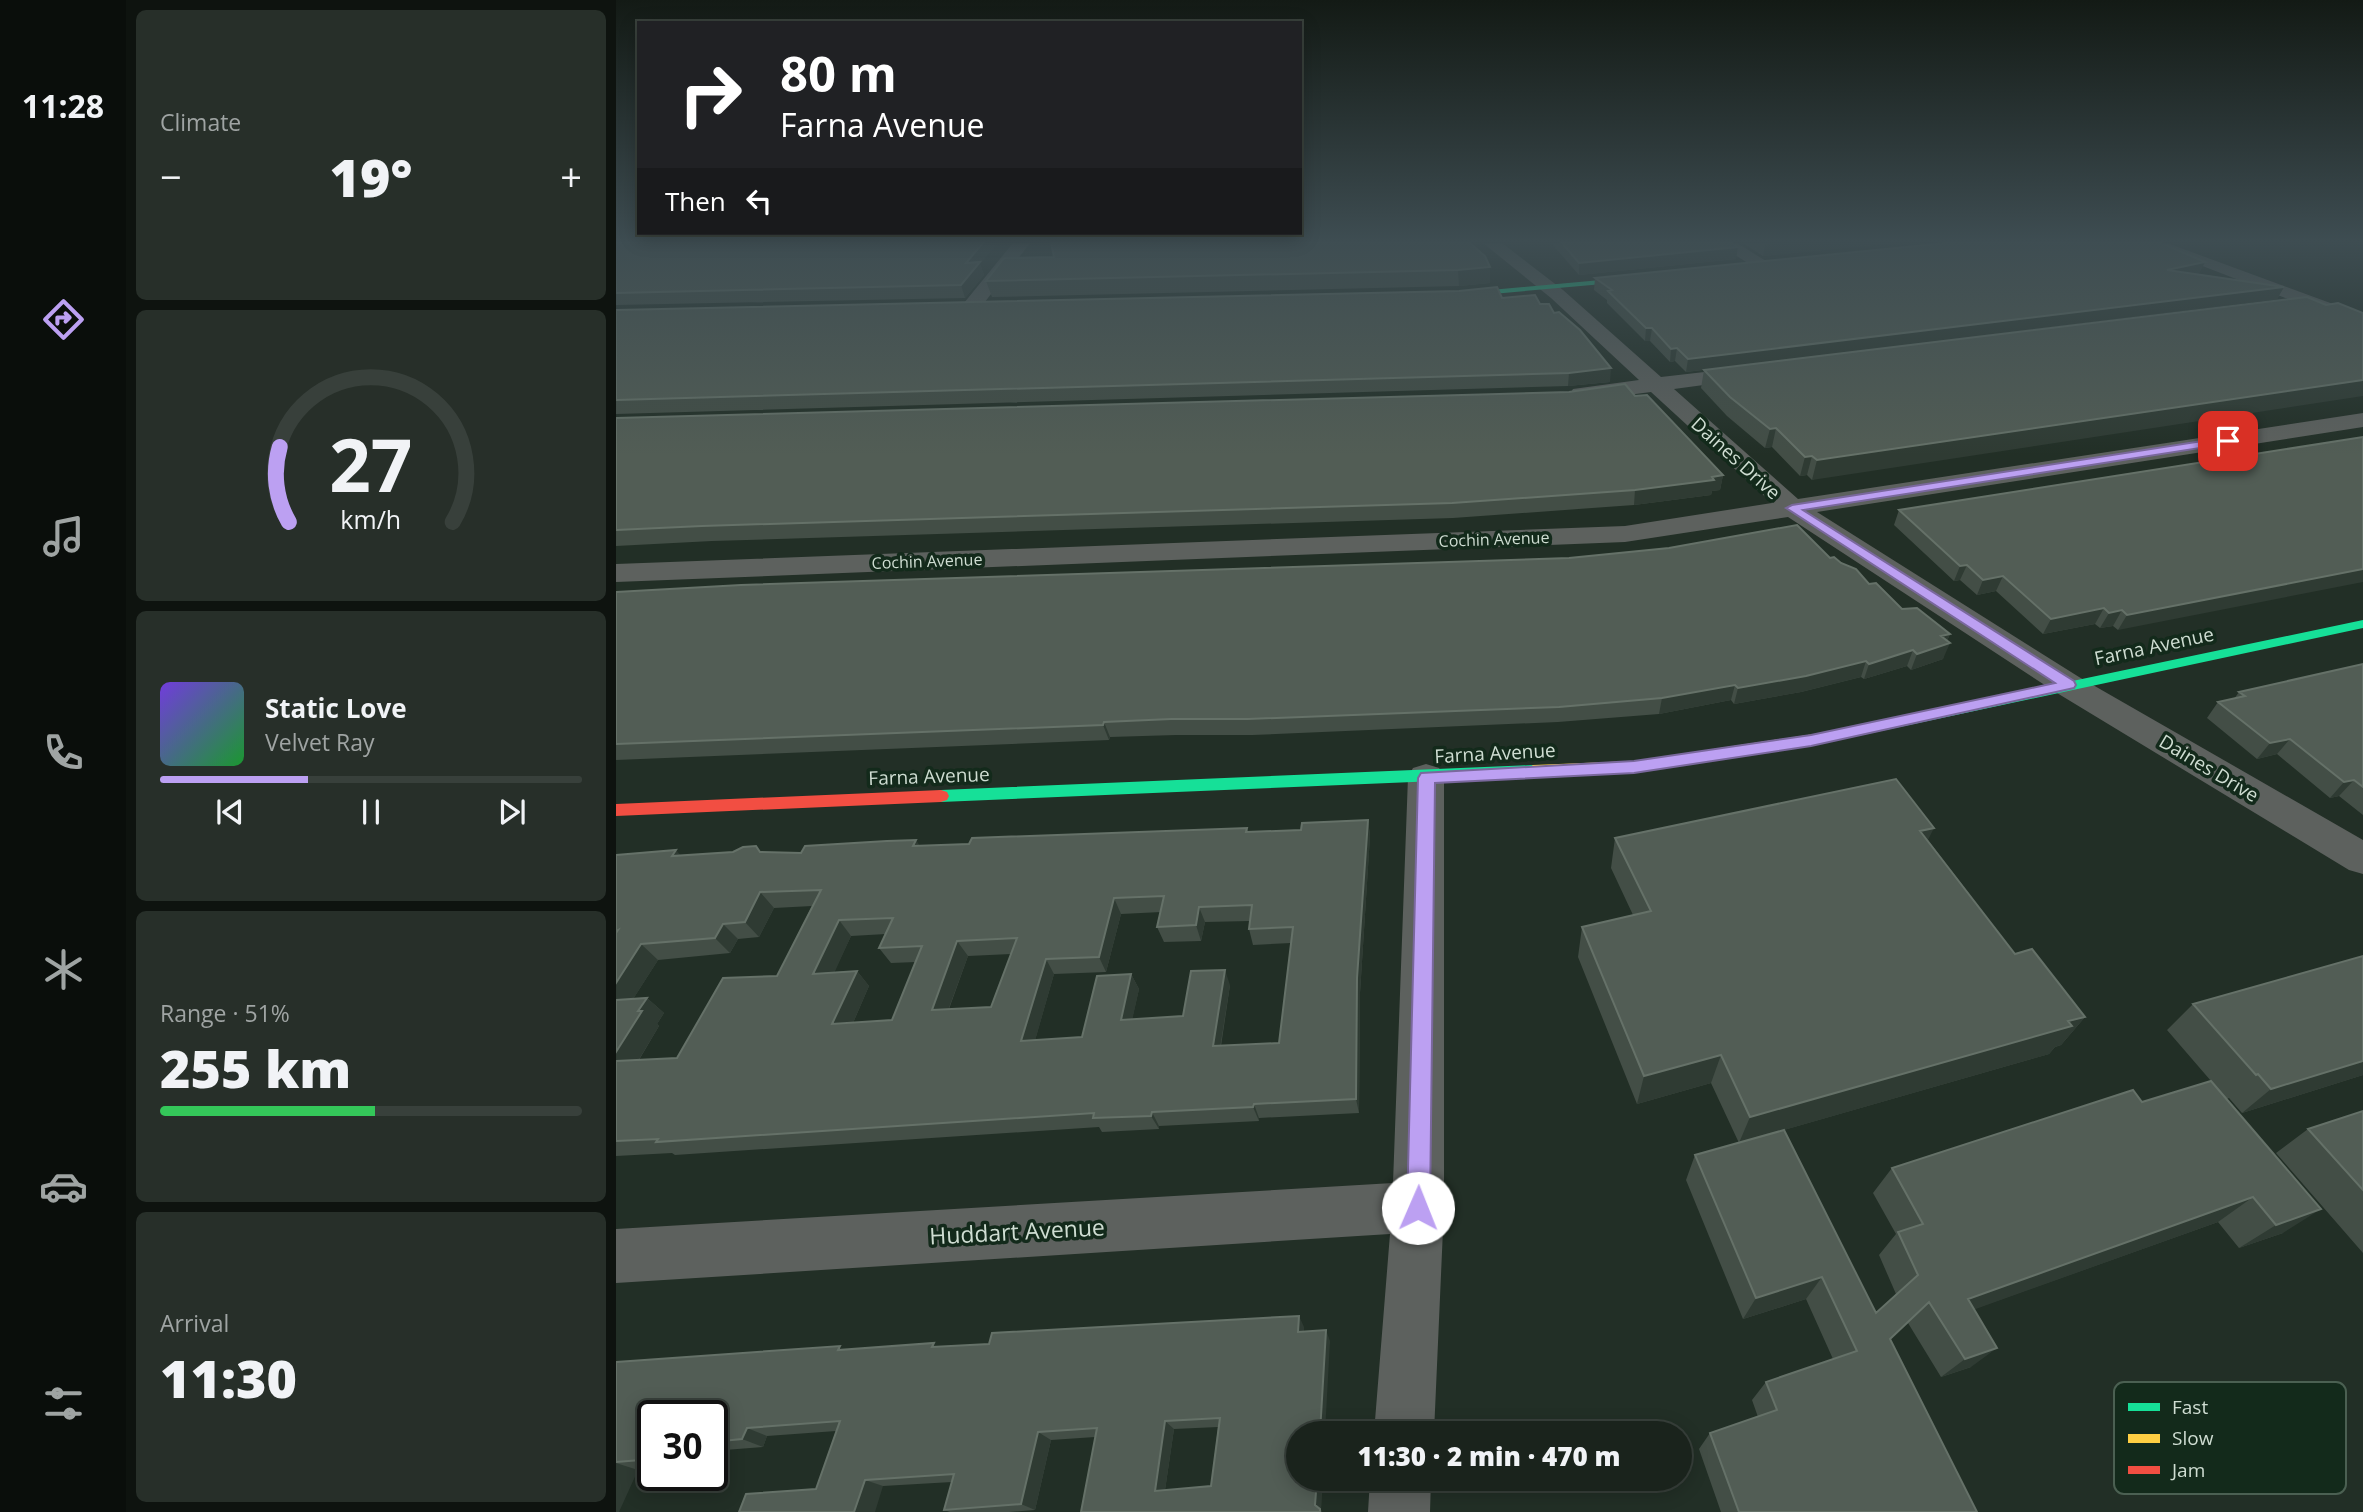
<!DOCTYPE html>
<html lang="en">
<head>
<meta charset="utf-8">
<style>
  :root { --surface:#1a231c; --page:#272f29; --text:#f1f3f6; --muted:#9fa4a3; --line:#38403b; --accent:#bca0f2 }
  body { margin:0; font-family:"Open Sans",sans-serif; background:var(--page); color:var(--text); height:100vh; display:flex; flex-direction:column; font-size:26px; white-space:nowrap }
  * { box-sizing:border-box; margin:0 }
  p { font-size:23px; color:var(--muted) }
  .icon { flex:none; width:38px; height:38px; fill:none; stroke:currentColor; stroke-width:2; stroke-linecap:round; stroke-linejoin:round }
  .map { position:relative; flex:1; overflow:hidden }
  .sheet { display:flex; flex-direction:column; gap:10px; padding:10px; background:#0e130f; width:490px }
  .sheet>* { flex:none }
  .guide { position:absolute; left:21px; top:21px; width:665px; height:214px; border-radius:0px; box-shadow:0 4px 18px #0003,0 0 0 2px var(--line); background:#202124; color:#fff; overflow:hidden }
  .speed { position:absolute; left:21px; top:1400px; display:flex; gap:14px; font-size:35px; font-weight:700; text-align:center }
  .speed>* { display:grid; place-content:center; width:91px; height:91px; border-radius:50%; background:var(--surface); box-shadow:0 4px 18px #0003,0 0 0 2px var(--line); line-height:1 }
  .speed .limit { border:4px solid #111; border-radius:10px; background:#fff; color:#111 }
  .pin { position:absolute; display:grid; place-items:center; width:60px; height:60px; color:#fff; margin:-30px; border-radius:14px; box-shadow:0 4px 10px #0006 }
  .me { position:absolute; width:77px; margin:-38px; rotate:1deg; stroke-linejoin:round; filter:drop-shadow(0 0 5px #0008) }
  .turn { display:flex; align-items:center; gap:24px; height:147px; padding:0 28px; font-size:32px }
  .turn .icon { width:91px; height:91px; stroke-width:2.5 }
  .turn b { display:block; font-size:49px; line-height:60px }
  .then { display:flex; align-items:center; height:66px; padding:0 28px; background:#0003; gap:14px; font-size:26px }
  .big { font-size:52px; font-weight:800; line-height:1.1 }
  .sheet .widget { flex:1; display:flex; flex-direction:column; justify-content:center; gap:10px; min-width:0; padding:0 24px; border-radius:10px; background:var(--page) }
  .sheet .dial { align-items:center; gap:0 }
  .dial svg { height:182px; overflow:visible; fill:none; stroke:var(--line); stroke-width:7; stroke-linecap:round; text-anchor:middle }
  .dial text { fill:var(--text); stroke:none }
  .song { display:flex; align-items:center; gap:21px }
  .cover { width:84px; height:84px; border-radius:10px; background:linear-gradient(135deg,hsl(260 70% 55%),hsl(130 70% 35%)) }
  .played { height:7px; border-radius:4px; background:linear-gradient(90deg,var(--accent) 35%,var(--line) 35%) }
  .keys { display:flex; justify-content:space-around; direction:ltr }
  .heat { display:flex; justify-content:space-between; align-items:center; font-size:38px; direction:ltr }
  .charge { height:10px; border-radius:5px; background:linear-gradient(90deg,#34c759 51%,var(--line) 0) }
  .trip { position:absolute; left:670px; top:1421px; width:406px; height:70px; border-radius:35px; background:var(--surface); box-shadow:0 4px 18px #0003,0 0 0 2px var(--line); font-weight:800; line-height:70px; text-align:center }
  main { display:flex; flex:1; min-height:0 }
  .tab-bar { display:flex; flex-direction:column; width:126px; justify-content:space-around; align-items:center; background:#0a0e0b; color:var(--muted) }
  .tab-bar .icon { width:49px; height:49px }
  .tab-bar .active { color:var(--accent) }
  .tab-bar b { font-size:32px; color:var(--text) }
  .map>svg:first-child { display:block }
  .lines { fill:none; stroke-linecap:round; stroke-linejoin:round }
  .street { fill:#5d615e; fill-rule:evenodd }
  .fast { fill:#16e098; fill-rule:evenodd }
  .slow { fill:#ffcf43; fill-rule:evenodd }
  .jam { fill:#f24e42; fill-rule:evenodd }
  .wall { fill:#434e46; fill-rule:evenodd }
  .shaded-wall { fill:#2f3b33 }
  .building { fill:#525d55; stroke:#657168; stroke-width:2; fill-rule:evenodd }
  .route { fill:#bca0f2; stroke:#7a689d; stroke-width:2 }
  .labels { text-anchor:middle; stroke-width:7; stroke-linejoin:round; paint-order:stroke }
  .far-street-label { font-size:16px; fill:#cfddd2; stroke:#132a1b }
  .street-label { font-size:19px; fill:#cfddd2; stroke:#132a1b }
  .near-street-label { font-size:23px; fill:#cfddd2; stroke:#132a1b }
  .key { fill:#132a1b; stroke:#4b6052; stroke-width:2 }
  .key-label { font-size:19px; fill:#cfddd2 }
</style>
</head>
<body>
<main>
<nav class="tab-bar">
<b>11:28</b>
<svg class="icon active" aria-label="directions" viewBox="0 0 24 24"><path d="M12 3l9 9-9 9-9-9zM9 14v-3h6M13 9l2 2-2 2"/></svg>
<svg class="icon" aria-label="music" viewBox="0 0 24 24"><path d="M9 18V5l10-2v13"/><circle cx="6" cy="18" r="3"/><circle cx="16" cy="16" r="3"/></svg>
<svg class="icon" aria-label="phone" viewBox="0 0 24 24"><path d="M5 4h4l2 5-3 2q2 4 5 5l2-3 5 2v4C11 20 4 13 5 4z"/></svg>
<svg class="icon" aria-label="climate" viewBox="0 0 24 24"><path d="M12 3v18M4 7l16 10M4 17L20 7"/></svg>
<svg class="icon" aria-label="car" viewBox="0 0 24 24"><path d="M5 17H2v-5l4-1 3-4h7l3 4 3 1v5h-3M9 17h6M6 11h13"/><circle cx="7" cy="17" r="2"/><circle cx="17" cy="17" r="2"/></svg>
<svg class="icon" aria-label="filters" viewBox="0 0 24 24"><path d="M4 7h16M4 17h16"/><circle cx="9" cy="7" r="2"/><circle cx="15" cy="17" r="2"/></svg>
</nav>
<section class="sheet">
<div class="widget"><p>Climate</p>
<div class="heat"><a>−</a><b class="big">19°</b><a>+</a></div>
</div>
<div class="widget dial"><svg viewBox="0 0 100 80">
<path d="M14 69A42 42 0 1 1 86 69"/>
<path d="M14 69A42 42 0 0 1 10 36" stroke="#bca0f2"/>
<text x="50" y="56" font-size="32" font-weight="700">27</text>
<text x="50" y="72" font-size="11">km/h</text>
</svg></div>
<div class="widget">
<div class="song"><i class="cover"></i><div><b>Static Love</b><p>Velvet Ray</p></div></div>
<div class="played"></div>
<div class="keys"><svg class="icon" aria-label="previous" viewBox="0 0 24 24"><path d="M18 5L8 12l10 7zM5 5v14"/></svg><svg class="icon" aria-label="pause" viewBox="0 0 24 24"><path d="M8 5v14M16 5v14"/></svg><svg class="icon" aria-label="next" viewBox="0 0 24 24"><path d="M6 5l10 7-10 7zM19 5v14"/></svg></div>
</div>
<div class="widget"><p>Range · 51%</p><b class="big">255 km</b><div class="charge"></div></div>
<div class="widget"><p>Arrival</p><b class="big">11:30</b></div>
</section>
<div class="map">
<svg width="1747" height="1512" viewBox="0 0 1747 1512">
  <rect width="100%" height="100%" fill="#222f26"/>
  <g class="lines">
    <!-- street -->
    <path class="street" d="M397 243H414L362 311H348L346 307 348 303Z
      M867 243H886L947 290 1045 377 1132 367 1139 369 1143 373 1139 377 1132 379 1058 389 1182 499 1747 413V427L1201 512 1463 677 1747 840V874L1733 870 1441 693 1172 517 1009 542 0 582V564L1009 526 1156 503 1035 392 965 401 957 399 954 394 957 389 1023 380 935 298Z
      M1100 243H1121L1158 266 1155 270H1143Z
      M1527 243H1551L1747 315V328Z
      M810 764 823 768 828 777V1207L818 1433H758L774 1234 0 1283V1229L777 1183 792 777 797 768Z
      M754 1479H815L814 1512H752Z"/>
    <!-- fast -->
    <path class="fast" d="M1029 276 1032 280 831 298 827 296 831 294Z
      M1747 620V628L1218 741 1210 736 1218 731Z
      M917 765 925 771 917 777 325 802 319 800 317 796 319 792 325 790Z"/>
    <!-- slow -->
    <path class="slow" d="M1218 731 1223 732 1226 736 1223 740 1018 773 917 777 909 771 917 765 1018 761Z"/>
    <!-- jam -->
    <path class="jam" d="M325 790 331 792 333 796 331 800 325 802 0 816V804Z"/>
  </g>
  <!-- wall -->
  <path class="wall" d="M0 243 364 264 368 275 349 298 0 305Z
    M854 243 874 283 843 286 376 297 370 281 438 257Z
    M935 243H1116L1120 259 963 275Z
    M1127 243H1277L1147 256Z
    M1583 274 1668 287 1661 299 1070 372 1059 361 1054 362 1034 341H1029L991 303V300L978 290 979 278Z
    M1691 297 1196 480 1191 475 1184 476 1156 447 1149 448 1111 416 1085 388 1088 370Z
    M886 298 924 304 938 313 994 382 952 386 0 414V310Z
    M1019 396 1107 475 1104 490 1096 491 1095 495 1018 505 837 518 96 541 0 546V418Z
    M1747 437 1502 630 1497 626 1484 628 1479 624 1427 634 1380 591 1361 595 1344 580 1338 581 1278 525 1283 510Z
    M1214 558 1225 563 1286 609 1334 634 1331 641 1327 659 1295 670 1291 666 1248 679 1245 677 1185 692 1118 704 1115 700 1043 714 942 722 636 735H560L494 737 493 740 0 760V592Z
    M1747 664V815L1723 796 1714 798 1661 754 1641 759 1591 718 1602 702 1618 699 1623 692Z
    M752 820 754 836 744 993 743 1113 643 1118V1121L543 1126V1129L486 1132 483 1127 59 1155 56 1153 0 1156V855H65L145 852 185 853 631 828 632 832 685 830ZM196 906 161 976 61 1058 23 1060 43 1026 41 1024 48 1013 31 998 17 999 42 960 114 953 122 939 143 937 158 908ZM545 912 541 927 548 942 585 941 589 922 634 921 633 929 637 945 675 943 663 1043 605 1046 614 985 567 1016 516 1019 523 989 515 974 466 1037 419 1040 438 974 490 972 505 914ZM270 934 263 948 275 963 300 962 276 1020 237 1023 253 986 241 971 218 972 235 936ZM395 954 375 1007 333 1009 352 956Z
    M999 838 1312 840 1399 954 1469 1017 1445 1045 1439 1047 1433 1054 1164 1131 1260 1313 1280 1294 1263 1255 1280 1234 1257 1193 1276 1168 1526 1102 1595 1081 1551 1030 1577 1004 1747 1075 1626 1113 1613 1098 1611 1099 1667 1233 1623 1248 1602 1222 1358 1309 1355 1367 1325 1377 1292 1323 1274 1339 1361 1512H1105L1083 1449 1094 1433 1142 1417 1136 1400 1150 1382 1217 1359 1190 1299 1127 1319 1070 1180 1079 1155 1123 1143 1095 1083 1021 1104 962 957 966 927 1017 915 995 868Z
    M1747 1111V1253L1660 1153 1692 1129Z
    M688 1327 687 1332 714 1341 682 1479H706L705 1510 706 1512H465L479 1437 435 1440 419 1510 393 1512H334L328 1510 336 1482 267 1486 200 1489 220 1431 151 1436 147 1447 96 1451V1416H37V1468L22 1470 0 1512V1362L230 1349 322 1347ZM602 1427 595 1486 549 1490 558 1429Z"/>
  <!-- shaded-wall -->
  <path class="shaded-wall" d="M367 243H382L364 264 368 275 349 298 345 285 350 263Z
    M1163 243H1277L1147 256 1149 245Z
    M1122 247 1120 259 963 275V263Z
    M1589 262 1583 274 1551 270Z
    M874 267V283L843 286 842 270Z
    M1668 287 1661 299 1070 372 1072 359Z
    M1030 328H1036L1034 341H1029Z
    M1061 348 1059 361 1054 362 1055 349Z
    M995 368 994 382 952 386 953 373Z
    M1747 380V396L1196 480 1201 460Z
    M1160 428 1156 447 1149 448 1154 429Z
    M1196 456 1191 475 1184 476 1189 457Z
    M1107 475 1104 490 1096 491 1095 495 1018 505 1019 490Z
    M1351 565 1344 580 1338 581 1344 566Z
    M1747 569V582L1502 630 1511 615Z
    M1387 576 1380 591 1361 595 1367 580Z
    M1488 608 1479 624 1427 634 1435 619Z
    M1506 610 1497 626 1484 628 1493 613Z
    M1334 634 1329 645 1334 643 1327 659 1295 670 1301 654 1325 636Z
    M1297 650 1291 666 1248 679 1253 664Z
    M1250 661 1245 677 1185 692 1118 704 1122 688Z
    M1119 685 1115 700 1043 714 1046 698Z
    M488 722 494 737 493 740 487 725Z
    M1674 739 1661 754 1641 759 1654 743Z
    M1738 780 1723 796 1714 798 1728 782Z
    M752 820 754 836 744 993 743 1113 740 1099 741 978Z
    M1318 828 1303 858 1304 831Z
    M300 840 310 855 297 846Z
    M60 850 74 866 56 856Z
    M144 892 158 908 143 937 129 922Z
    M498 898 505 914 490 972 483 957Z
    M583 907 589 922 585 941 580 925Z
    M223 920 235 936 211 989 197 974Z
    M107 924 122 939 114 953 99 938Z
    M341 941 352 956 327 1024 316 1010Z
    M25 944 42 960 7 1015 0 1009V983Z
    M430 959 438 974 415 1055 405 1041Z
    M609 970 614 985 602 1061 597 1046Z
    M241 971 253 986 230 1039 216 1024Z
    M515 974 523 989 513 1035 505 1020Z
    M31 998 48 1013 41 1024 43 1026 13 1076 0 1066V1052L22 1011Z
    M1469 1017 1445 1045 1439 1047 1433 1054 1123 1143 1134 1117Z
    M1105 1055 1095 1083 1021 1104 1028 1076Z
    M1747 1061V1075L1626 1113 1655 1089Z
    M638 1104 643 1118V1121L637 1107Z
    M536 1112 543 1126V1129L535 1116Z
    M1637 1197 1602 1222 1329 1320 1352 1299Z
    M1705 1209 1667 1233 1623 1248 1660 1225Z
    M1206 1277 1190 1299 1127 1319 1140 1298Z
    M683 1316 688 1327 687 1342 682 1332Z
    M710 1330 714 1341 709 1433H704Z
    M1381 1348 1355 1367 1325 1377 1349 1359Z
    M549 1421 558 1429 548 1497 539 1491Z
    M131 1428 151 1436 147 1447 126 1439Z
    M422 1432 435 1440 419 1510 405 1504Z
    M0 1463 22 1470 3 1512H0Z
    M701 1479H706L705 1510 706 1512H704L699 1505Z
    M249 1480 267 1486 259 1512H238Z"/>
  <!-- building -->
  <path class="building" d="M0 243H367L350 263 364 262 345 285 0 293Z
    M435 243H854L869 256 874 267 842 270 370 281 388 258 438 257Z
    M946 243H1116L1122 247 963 263Z
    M1330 243H1545L1589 262 1551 270 1668 287 1072 359 1061 348 1055 349 1036 328H1030L992 291 996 290 979 278Z
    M881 287 886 298 919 295 924 304H933L938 313 943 312 964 330 995 368 953 373 0 400V310L843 291Z
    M1691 297 1710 305 1722 303 1747 313V380L1201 460 1196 456 1189 457 1160 428 1154 429 1114 397 1088 370Z
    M1009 384 1019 396 1031 395 1107 475 1096 477 1098 480 1019 490 836 503 86 526 0 530V418L953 392Z
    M1747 437V569L1511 615 1506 610 1493 613 1488 608 1435 619 1387 576 1367 580 1351 565 1344 566 1283 510Z
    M1181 525 1214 558 1218 557 1225 563 1240 569 1253 584 1260 583 1286 609 1301 608 1334 634 1325 636 1334 643 1301 654 1297 650 1253 664 1250 661 1190 676 1122 688 1119 685 1046 698 943 707 632 719H555L488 722 487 725 0 744V592L125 585 953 558 1053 548Z
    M1747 664V787L1738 780 1728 782 1674 739 1654 743 1602 702 1629 696 1623 692Z
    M1280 779 1318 828 1304 831 1399 954 1416 949 1469 1017 1452 1021 1456 1026 1134 1117 1105 1055 1028 1076 966 927 1035 911 999 838Z
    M752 820 741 978 740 1099 638 1104 637 1107 536 1112 535 1116 477 1118 478 1113 40 1142 42 1139 0 1141V1061L61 1058 107 978 161 976 205 890 144 892 129 922 107 924 99 938 25 944 0 983V933L2 930 0 931V855L60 850 56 856 117 852 127 847 140 846 144 852 185 853 189 846 271 841 300 840 297 846 353 844 356 838 631 828 630 832 685 830 686 823ZM548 896 541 927 580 925 583 907 636 905 633 929 677 927 663 1043 597 1046 609 970 575 971 567 1016 505 1020 515 974 481 976 466 1037 405 1041 430 959 483 957 498 898ZM277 918 263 948 306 946 276 1020 216 1024 241 971 197 974 223 920ZM401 938 375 1007 316 1010 341 941Z
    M1747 956V1061L1655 1089 1642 1074 1640 1075 1577 1004Z
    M31 998 22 1011H26L0 1052V1000Z
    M1595 1081 1705 1209 1660 1225 1637 1197 1352 1299 1381 1348 1349 1359 1313 1302 1274 1339 1361 1512H1123L1094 1433 1161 1410 1150 1382 1241 1351 1206 1277 1140 1298 1079 1155 1168 1130 1260 1313 1302 1275 1282 1232 1307 1224 1276 1168 1517 1090 1526 1102Z
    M1747 1111V1190L1692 1129Z
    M683 1316 682 1332 710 1330 704 1433H682V1479H701L699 1505 704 1509V1512H465L481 1428 422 1432 405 1504 328 1510 338 1474 249 1480 238 1512H123L130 1494 200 1489 224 1421 131 1428 126 1439 96 1442V1416H37V1459L0 1462V1362L224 1346 222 1350 318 1343 316 1347 373 1344 376 1333ZM604 1418 595 1486 539 1491 549 1421Z"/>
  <!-- sky -->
  <linearGradient id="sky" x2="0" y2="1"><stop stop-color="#131a15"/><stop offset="0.53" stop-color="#3e4d52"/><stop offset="1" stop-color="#3e4d52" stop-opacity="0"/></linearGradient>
  <rect width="1747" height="455" fill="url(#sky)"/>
  <!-- route -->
  <path class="route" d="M1612 437 1616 438V443L1187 510 1458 681 1460 685 1458 688 1195 746 1018 773 819 783 814 1208 810 1216 802 1219 794 1216 791 1208 802 778 805 773 1018 761 1195 735 1439 683 1170 508 1176 505Z"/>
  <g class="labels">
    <!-- far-street labels -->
    <g class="far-street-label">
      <text transform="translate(878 539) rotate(-2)" y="6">Cochin Avenue</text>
      <text transform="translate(311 561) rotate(-2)" y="6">Cochin Avenue</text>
    </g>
    <!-- street labels -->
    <g class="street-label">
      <text transform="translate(1120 458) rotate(42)" y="7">Daines Drive</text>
      <text transform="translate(1538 646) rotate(-12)" y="7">Farna Avenue</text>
      <text transform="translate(879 753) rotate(-3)" y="7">Farna Avenue</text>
      <text transform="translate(1593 768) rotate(31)" y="7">Daines Drive</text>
      <text transform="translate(313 776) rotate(-2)" y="7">Farna Avenue</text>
    </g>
    <!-- near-street labels -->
    <g class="near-street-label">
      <text transform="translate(401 1232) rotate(-3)" y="8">Huddart Avenue</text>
    </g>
  </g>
  <!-- legend -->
  <rect x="1498" y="1382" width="232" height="112" rx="10" class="key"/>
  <rect x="1512" y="1403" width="32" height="8" fill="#16e098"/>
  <rect x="1512" y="1434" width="32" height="9" fill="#ffcf43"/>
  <rect x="1512" y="1466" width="32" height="8" fill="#f24e42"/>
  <g class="key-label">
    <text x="1556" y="1414">Fast</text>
    <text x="1556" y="1445">Slow</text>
    <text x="1556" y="1477">Jam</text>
  </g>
</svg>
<div class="speed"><div class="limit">30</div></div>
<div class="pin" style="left:1612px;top:441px;background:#d93025"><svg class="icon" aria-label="arrive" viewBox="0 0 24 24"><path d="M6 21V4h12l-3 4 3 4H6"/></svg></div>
<svg class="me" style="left:802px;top:1208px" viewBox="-20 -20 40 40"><circle r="19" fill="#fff"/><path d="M0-13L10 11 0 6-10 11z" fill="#bca0f2"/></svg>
<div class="trip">11:30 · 2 min · 470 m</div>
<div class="guide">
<div class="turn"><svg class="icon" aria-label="right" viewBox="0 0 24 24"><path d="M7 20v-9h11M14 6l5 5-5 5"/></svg><div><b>80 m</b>Farna Avenue</div></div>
<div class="then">Then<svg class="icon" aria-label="left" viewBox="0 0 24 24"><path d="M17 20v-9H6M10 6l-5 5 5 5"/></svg></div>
</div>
</div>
</main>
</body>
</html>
